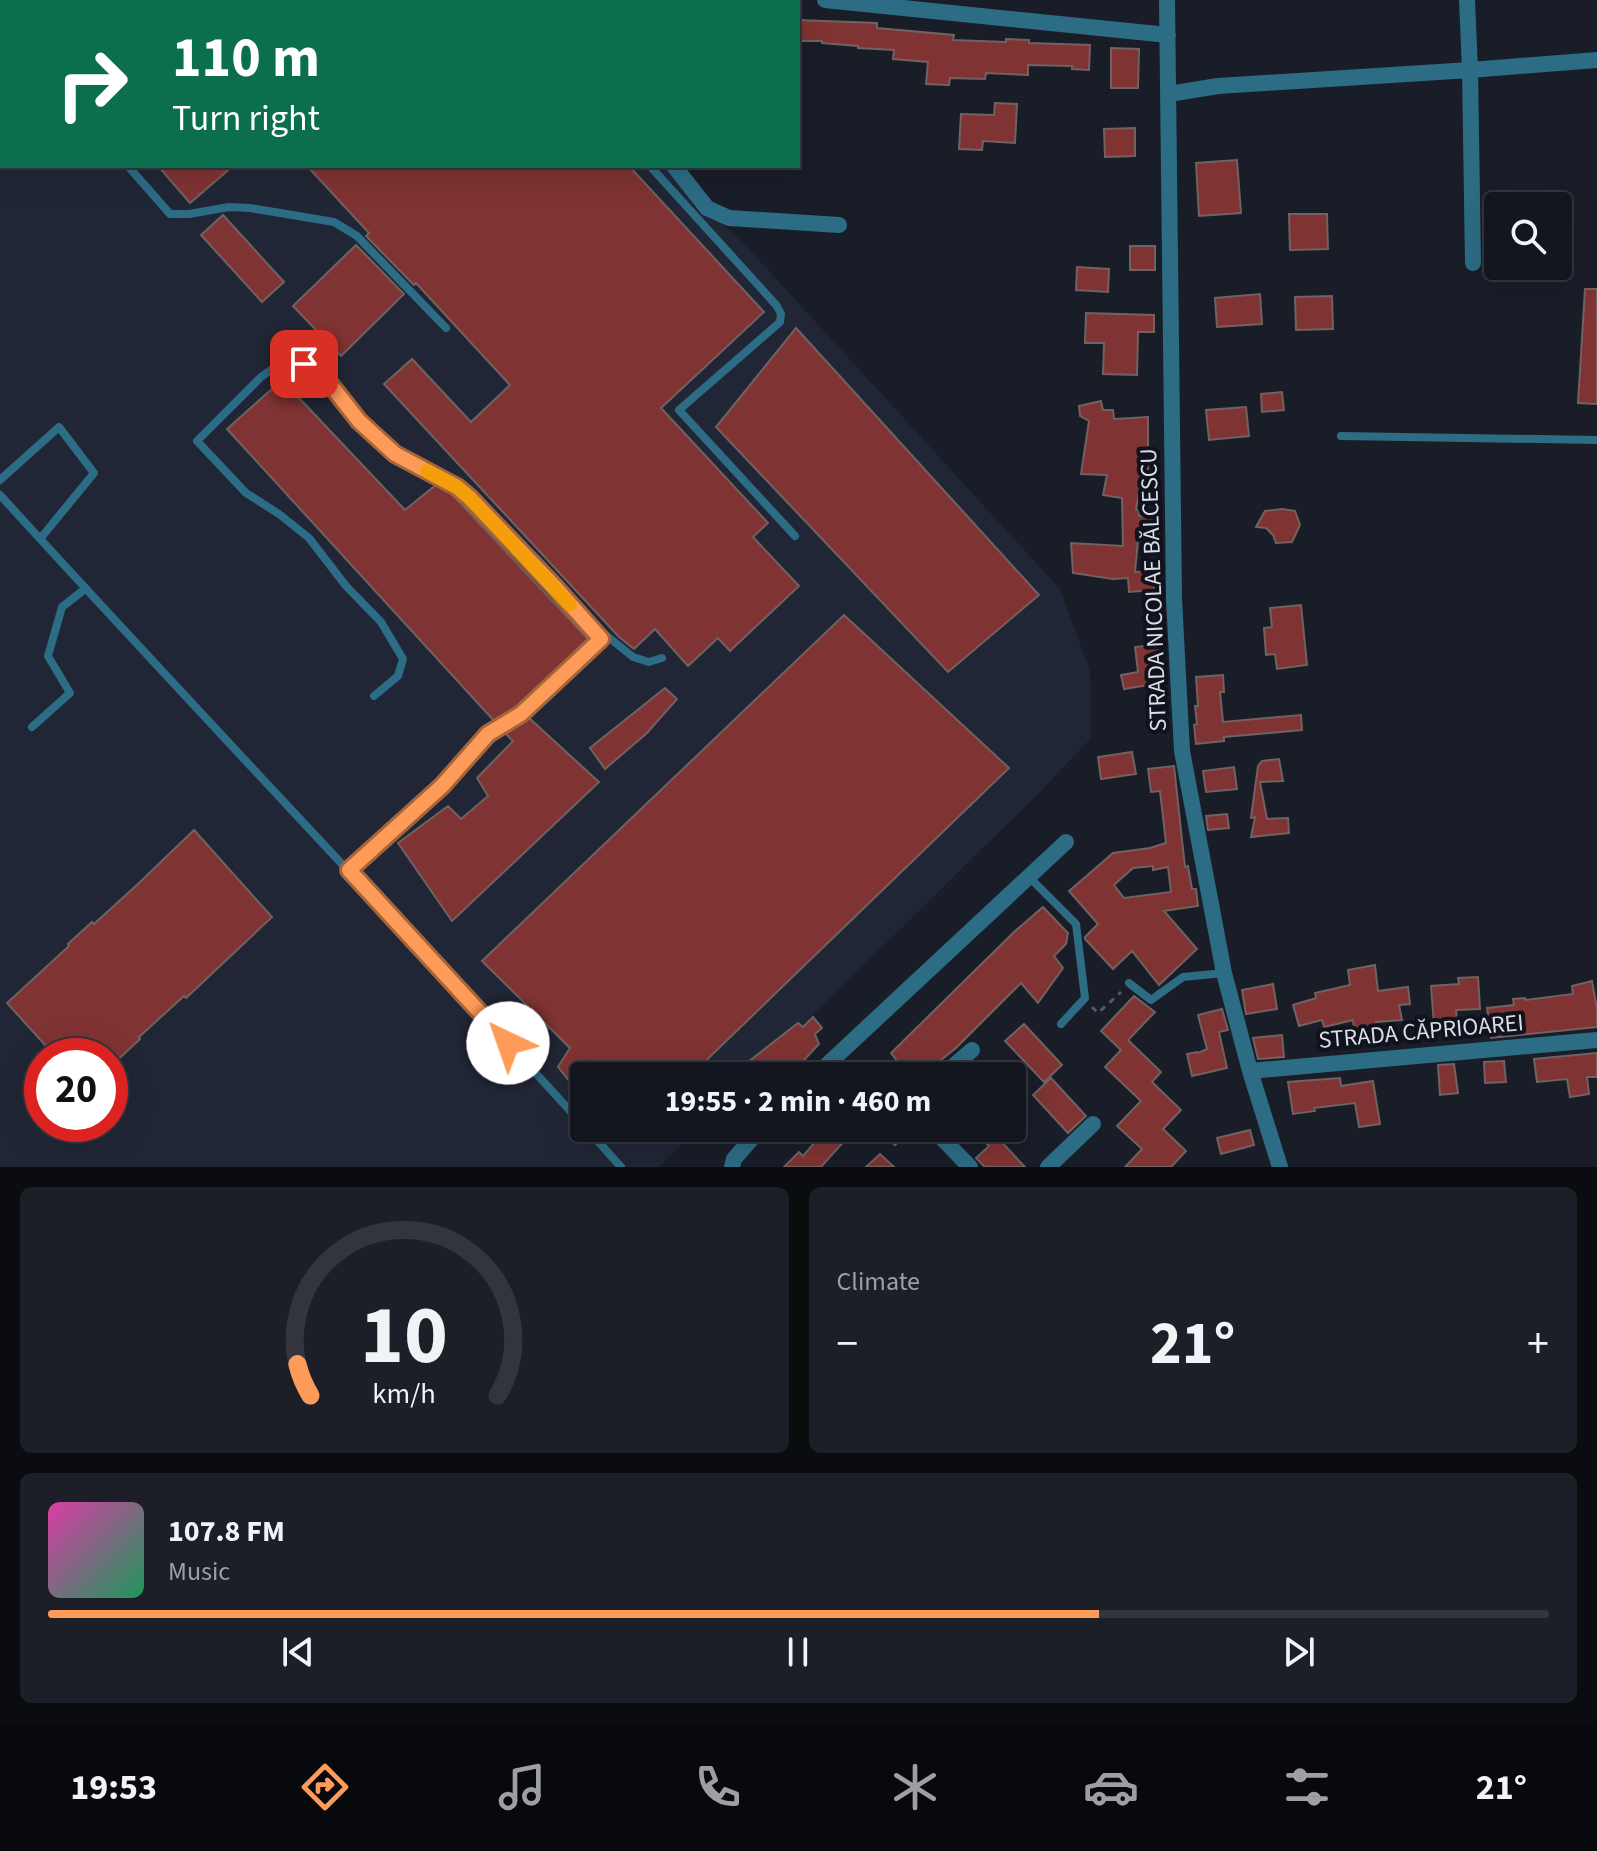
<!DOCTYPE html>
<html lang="en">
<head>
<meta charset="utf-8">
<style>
  :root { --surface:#13161e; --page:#1c1f27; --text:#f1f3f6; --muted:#9d9fa4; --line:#32353c; --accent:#fe9b59 }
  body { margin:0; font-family:"Source Sans 3",sans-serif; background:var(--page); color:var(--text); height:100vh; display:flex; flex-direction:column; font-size:30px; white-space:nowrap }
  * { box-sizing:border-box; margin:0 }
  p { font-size:26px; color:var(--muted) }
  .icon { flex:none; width:44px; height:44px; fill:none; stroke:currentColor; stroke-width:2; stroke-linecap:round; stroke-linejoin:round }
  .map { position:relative; height:1167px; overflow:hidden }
  .panel { display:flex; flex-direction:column; gap:20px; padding:20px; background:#0a0c10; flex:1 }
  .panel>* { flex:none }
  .top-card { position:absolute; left:0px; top:0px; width:800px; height:168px; box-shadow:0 8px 32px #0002,0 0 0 2px var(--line); background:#0b6e4f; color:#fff; overflow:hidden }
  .fabs { position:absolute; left:1484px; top:192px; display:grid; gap:16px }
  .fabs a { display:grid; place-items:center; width:88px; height:88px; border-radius:8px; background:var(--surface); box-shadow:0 8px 32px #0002,0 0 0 2px var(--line); font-size:40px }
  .speed { position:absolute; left:24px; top:1038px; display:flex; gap:16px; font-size:40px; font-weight:700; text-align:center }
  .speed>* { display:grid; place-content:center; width:104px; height:104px; border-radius:50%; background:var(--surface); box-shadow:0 8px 32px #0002,0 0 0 2px var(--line); line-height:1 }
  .speed .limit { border:12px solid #d22; background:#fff; color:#111 }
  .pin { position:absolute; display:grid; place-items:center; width:68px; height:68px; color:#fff; margin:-34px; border-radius:16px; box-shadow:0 4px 12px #0006 }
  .me { position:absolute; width:88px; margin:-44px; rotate:318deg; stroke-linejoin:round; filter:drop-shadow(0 0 6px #0008) }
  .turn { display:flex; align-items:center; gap:28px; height:168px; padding:0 40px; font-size:36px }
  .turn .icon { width:104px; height:104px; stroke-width:2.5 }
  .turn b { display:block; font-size:56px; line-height:68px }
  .big { font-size:60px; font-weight:700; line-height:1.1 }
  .panel .widget { flex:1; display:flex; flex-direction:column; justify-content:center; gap:12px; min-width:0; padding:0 28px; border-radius:12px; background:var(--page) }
  .panel .dial { align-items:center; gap:0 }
  .dial svg { height:208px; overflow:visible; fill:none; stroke:var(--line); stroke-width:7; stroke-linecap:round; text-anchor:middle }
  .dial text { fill:var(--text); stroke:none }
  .song { display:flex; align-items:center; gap:24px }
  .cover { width:96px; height:96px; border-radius:12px; background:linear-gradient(135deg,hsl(320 70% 55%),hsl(150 70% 35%)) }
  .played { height:8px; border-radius:4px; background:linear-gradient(90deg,var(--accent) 70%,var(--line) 70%) }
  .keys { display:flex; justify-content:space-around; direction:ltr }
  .heat { display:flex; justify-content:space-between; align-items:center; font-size:44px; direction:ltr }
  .panel .tiles { flex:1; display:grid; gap:20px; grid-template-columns:1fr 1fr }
  .widget:last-child { grid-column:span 2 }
  .trip { position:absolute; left:570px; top:1062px; width:456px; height:80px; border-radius:8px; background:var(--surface); box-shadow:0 8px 32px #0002,0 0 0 2px var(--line); font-weight:700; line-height:80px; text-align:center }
  .dock { display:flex; height:128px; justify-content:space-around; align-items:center; background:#08090c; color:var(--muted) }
  .dock .icon { width:56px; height:56px }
  .dock .on { color:var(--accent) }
  .dock b { font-size:36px; color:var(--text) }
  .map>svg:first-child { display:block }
  .built { fill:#212636; fill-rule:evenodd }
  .building { fill:#7f3332; stroke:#726160; stroke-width:2; fill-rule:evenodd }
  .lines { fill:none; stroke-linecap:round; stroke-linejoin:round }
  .path { stroke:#565a63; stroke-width:3; stroke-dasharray:6 6; stroke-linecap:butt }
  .lane { stroke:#2d6c85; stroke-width:8 }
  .street { stroke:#2d6c85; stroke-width:16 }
  .route-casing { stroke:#a5653a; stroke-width:20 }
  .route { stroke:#fe9b59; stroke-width:14 }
  .slow { stroke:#f59e0b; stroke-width:14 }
  .labels { text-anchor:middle; stroke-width:8; stroke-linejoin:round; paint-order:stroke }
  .street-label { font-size:24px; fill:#dbdee5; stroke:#10131e }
</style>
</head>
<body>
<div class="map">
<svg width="1597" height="1167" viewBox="0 0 1597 1167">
  <rect width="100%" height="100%" fill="#191d28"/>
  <!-- built -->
  <path class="built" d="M0 0H340L342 2H2V166H664L749 249 1060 589 1090 671 1091 738 1041 791 751 1076H584V1128H698L659 1167H0ZM42 1056H110V1124H42Z"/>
  <!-- building -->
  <path class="building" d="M798 20 877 23V28L954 35 953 40 1006 42V39L1029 40V43L1090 45 1089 70 1072 69V66L1028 65V75L986 73 985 79 950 78 949 85 926 84 928 62 893 59 894 50 858 48V46L822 43V41H798Z
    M1111 48 1139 49 1138 88H1111Z
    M995 103 1017 104 1015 143 983 141 982 150 959 149 961 114 994 115Z
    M1135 128V156L1105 157 1104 129Z
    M1237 160 1241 213 1199 216 1196 163Z
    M158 166H233L190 203Z
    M307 166H629L764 312 661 408 768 523 753 537 799 586 730 651 718 638 688 666 655 629 634 649 619 637 384 384 412 359 471 422 510 385 416 283 414 285 366 236 369 233Z
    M1289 214H1327L1328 249 1290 250Z
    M223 215 284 282 262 302 201 235Z
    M356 245 404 294 341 356 293 306Z
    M1130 246H1155V270H1130Z
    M1077 267 1109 269 1108 292 1076 290Z
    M1585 289H1597V404L1578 403Z
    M1260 294 1262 324 1217 327 1215 298Z
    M1332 296 1333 329 1296 330 1295 297Z
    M1086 313 1154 315V332H1138L1137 375 1103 374 1104 343H1085Z
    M796 328 1039 595 948 672 716 427Z
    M282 380 405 510 437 484 448 490 588 639 517 708 495 722 227 429Z
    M1282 392 1284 410 1262 412 1261 394Z
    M1101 401 1103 410H1113L1114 419 1148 417V480H1141L1136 510H1139V516H1158L1159 539 1138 541 1135 572 1153 571 1154 590 1129 592 1128 578 1113 579 1073 573 1071 543 1123 546 1122 498 1103 495 1107 475 1081 474 1089 421 1080 416 1079 406Z
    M1246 407 1249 436 1209 440 1206 410Z
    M1282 509 1295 511 1300 525 1292 542 1276 543 1273 535 1266 528 1256 527 1265 511Z
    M1301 605 1307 665 1277 669 1275 654 1266 655 1264 628 1272 627 1270 608Z
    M844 615 1009 768 690 1076H598L586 1064 570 1082 558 1067 570 1048 482 961Z
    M1160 644 1162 660H1156L1160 683 1124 689 1121 675 1138 672 1135 647Z
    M1223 675 1224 692H1220L1223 722 1301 715 1302 730 1224 737V741L1196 744 1194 725 1197 724 1195 706H1198L1196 677Z
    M665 688 677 699 647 733 605 769 590 748Z
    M528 717 599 782 452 921 398 843 448 806 461 819 488 796 477 778 513 741 504 732Z
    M1132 752 1136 774 1101 779 1098 757Z
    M1279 759 1283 781 1260 782 1267 819 1288 818 1289 833 1251 837 1255 817 1251 818 1258 766 1262 761Z
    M1174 766 1185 867 1188 866 1192 889H1196L1198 906 1164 911 1197 949 1159 985 1132 951 1113 969 1085 939V937L1098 924 1069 891 1113 853 1150 848 1166 843 1160 791 1151 792 1148 769ZM1153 866V870L1168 867 1171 892 1124 898 1114 885 1133 868Z
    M1234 767 1237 789 1206 792 1203 771Z
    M1227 814 1229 828 1208 830 1206 816Z
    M194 830 272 917 186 998 184 996 139 1037 140 1039 110 1067V1056H55L7 1003 69 946 68 944 92 922 94 924 139 883Z
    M1043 907 1068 933 1066 944 1054 956 1063 968 1038 1003 1021 983 956 1048 921 1076H909L891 1053 1014 932Z
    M1375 965 1378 991 1408 987 1410 1004 1399 1005 1402 1020 1376 1022 1378 1033 1355 1035 1353 1020 1324 1027 1322 1020 1299 1026 1293 1005 1316 998 1315 993 1350 985 1348 970Z
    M1478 977 1480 1009 1456 1010 1457 1023 1434 1025 1431 986 1459 984 1458 978Z
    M1592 981 1597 1009V1027L1491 1038 1487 1008 1514 1005 1513 999 1525 998 1526 1000 1573 994 1572 986Z
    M1273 984 1277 1009 1246 1014 1242 990Z
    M1134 996 1155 1012 1128 1040 1161 1072 1152 1082 1181 1110 1163 1129 1186 1151 1171 1167H1125L1142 1149 1117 1126 1141 1101 1105 1067 1121 1050 1101 1031Z
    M1222 1009 1228 1030 1219 1032 1227 1068 1192 1076 1187 1054 1197 1052 1198 1053 1207 1049 1198 1015Z
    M813 1017 822 1028 815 1034 819 1044 789 1076H730L798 1023 803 1027Z
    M1024 1024 1062 1065 1044 1082 1005 1041Z
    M1282 1035 1284 1057 1258 1059 1253 1038Z
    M1597 1053V1077H1587L1589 1094 1570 1097 1567 1079 1537 1082 1534 1059Z
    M1504 1061 1506 1082 1485 1083 1484 1062Z
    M1454 1064 1458 1093 1440 1095 1438 1065Z
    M1051 1078 1086 1116 1068 1133 1033 1095Z
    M1340 1078 1341 1086 1373 1081 1380 1124 1359 1127 1355 1103 1314 1108 1315 1111 1293 1114 1288 1082Z
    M827 1128H856L821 1167H784L799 1152 803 1156Z
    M878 1128H913L895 1145Z
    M970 1128H1003L996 1136 1025 1167H985L976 1158 989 1146Z
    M1250 1130 1254 1145 1221 1154 1217 1138Z
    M880 1154 894 1167H866Z"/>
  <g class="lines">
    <!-- path -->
    <path class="path" d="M1092 1007 1098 1013 1121 992"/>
    <!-- lane -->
    <path class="lane" d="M327 0 329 2
      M157 2 159 0
      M0 150 2 148
      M128 166 170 214H189L229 207 250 208 334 222 357 236 446 328
      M650 166 777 306 781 314 780 322 679 410 795 536
      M1341 436 1597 440
      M0 480 59 427 94 473 40 539
      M0 495C193 707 391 914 584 1126
      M374 696 398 676 403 659 381 622 346 586 309 538 279 514 246 493 197 441 261 377 288 358 319 370 359 421 395 454 457 487 470 498 554 586 601 639 607 636 633 657 649 662 662 658
      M32 727 70 693 48 656 62 607 85 589
      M349 870 442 786 488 734 521 714 601 639
      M1029 877 1076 924 1085 998 1061 1024
      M1129 983 1151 1000 1183 977 1224 973
      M586 1128 621 1167"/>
    <!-- street -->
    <path class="street" d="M825 0 1168 35
      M1167 0 1174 599 1182 751 1224 973 1250 1071 1280 1167
      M1467 0 1470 70 1473 263
      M683 2V0
      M1169 94 1218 86 1470 70 1597 60
      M674 166 707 208 729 218 839 225
      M1250 1071 1597 1040
      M815 1076 1066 842
      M942 1076 972 1050
      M935 1128 936 1132 970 1167
      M732 1167 734 1159 761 1128
      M1048 1167 1093 1124"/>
  </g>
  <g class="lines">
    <defs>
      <path id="route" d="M304 364 319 370 359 421 395 454 457 487 470 498 554 586 601 639 521 714 488 734 442 786 349 870 508 1043"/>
    </defs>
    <!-- route casing -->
    <use href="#route" class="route-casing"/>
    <!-- route -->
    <use href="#route" class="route"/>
    <!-- slow -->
    <path class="slow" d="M427 471 457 487 470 498 570 605"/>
  </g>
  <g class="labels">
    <!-- street labels -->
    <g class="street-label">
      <text transform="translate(1153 590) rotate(-92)" y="8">STRADA NICOLAE BĂLCESCU</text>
      <text transform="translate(1421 1031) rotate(-5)" y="8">STRADA CĂPRIOAREI</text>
    </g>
  </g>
</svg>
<div class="fabs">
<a><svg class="icon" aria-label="search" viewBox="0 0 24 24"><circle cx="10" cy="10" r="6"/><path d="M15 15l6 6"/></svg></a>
</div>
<div class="speed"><div class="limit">20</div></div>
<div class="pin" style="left:304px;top:364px;background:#d93025"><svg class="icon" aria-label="arrive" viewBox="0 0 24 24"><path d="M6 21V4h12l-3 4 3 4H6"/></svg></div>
<svg class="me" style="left:508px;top:1043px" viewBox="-20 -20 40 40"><circle r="19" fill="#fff"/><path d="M0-13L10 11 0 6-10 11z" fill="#fe9b59"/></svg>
<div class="trip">19:55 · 2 min · 460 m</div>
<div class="top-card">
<div class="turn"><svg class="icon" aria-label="right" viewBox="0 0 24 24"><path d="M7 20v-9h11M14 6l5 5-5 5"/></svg><div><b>110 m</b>Turn right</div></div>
</div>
</div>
<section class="panel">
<div class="tiles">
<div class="widget dial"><svg viewBox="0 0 100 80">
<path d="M14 69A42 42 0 1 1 86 69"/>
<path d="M14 69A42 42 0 0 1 9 57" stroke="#fe9b59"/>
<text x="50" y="56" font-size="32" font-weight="700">10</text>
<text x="50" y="72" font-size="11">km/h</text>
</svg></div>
<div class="widget"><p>Climate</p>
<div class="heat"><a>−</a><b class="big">21°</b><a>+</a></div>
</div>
<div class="widget">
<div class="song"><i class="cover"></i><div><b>107.8 FM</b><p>Music</p></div></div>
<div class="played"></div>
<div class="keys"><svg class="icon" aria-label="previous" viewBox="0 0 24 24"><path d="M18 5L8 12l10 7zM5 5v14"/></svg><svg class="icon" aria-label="pause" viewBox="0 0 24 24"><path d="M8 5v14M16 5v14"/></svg><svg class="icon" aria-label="next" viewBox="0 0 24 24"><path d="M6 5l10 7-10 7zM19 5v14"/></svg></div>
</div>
</div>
</section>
<nav class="dock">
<b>19:53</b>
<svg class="icon on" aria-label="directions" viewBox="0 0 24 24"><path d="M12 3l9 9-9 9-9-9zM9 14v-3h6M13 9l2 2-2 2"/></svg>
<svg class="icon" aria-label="music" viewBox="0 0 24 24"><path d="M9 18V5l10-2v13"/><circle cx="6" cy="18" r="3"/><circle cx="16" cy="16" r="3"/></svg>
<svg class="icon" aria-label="phone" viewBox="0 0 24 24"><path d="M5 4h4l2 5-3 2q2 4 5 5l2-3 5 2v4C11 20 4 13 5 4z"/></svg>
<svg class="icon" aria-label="climate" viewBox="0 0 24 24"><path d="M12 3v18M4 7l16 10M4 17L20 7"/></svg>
<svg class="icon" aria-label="car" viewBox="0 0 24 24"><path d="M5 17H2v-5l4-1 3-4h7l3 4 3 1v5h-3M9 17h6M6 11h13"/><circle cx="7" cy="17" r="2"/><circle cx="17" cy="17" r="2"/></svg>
<svg class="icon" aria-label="filters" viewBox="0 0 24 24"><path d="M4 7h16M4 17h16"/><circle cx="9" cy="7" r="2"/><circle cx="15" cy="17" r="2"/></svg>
<b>21°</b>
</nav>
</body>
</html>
